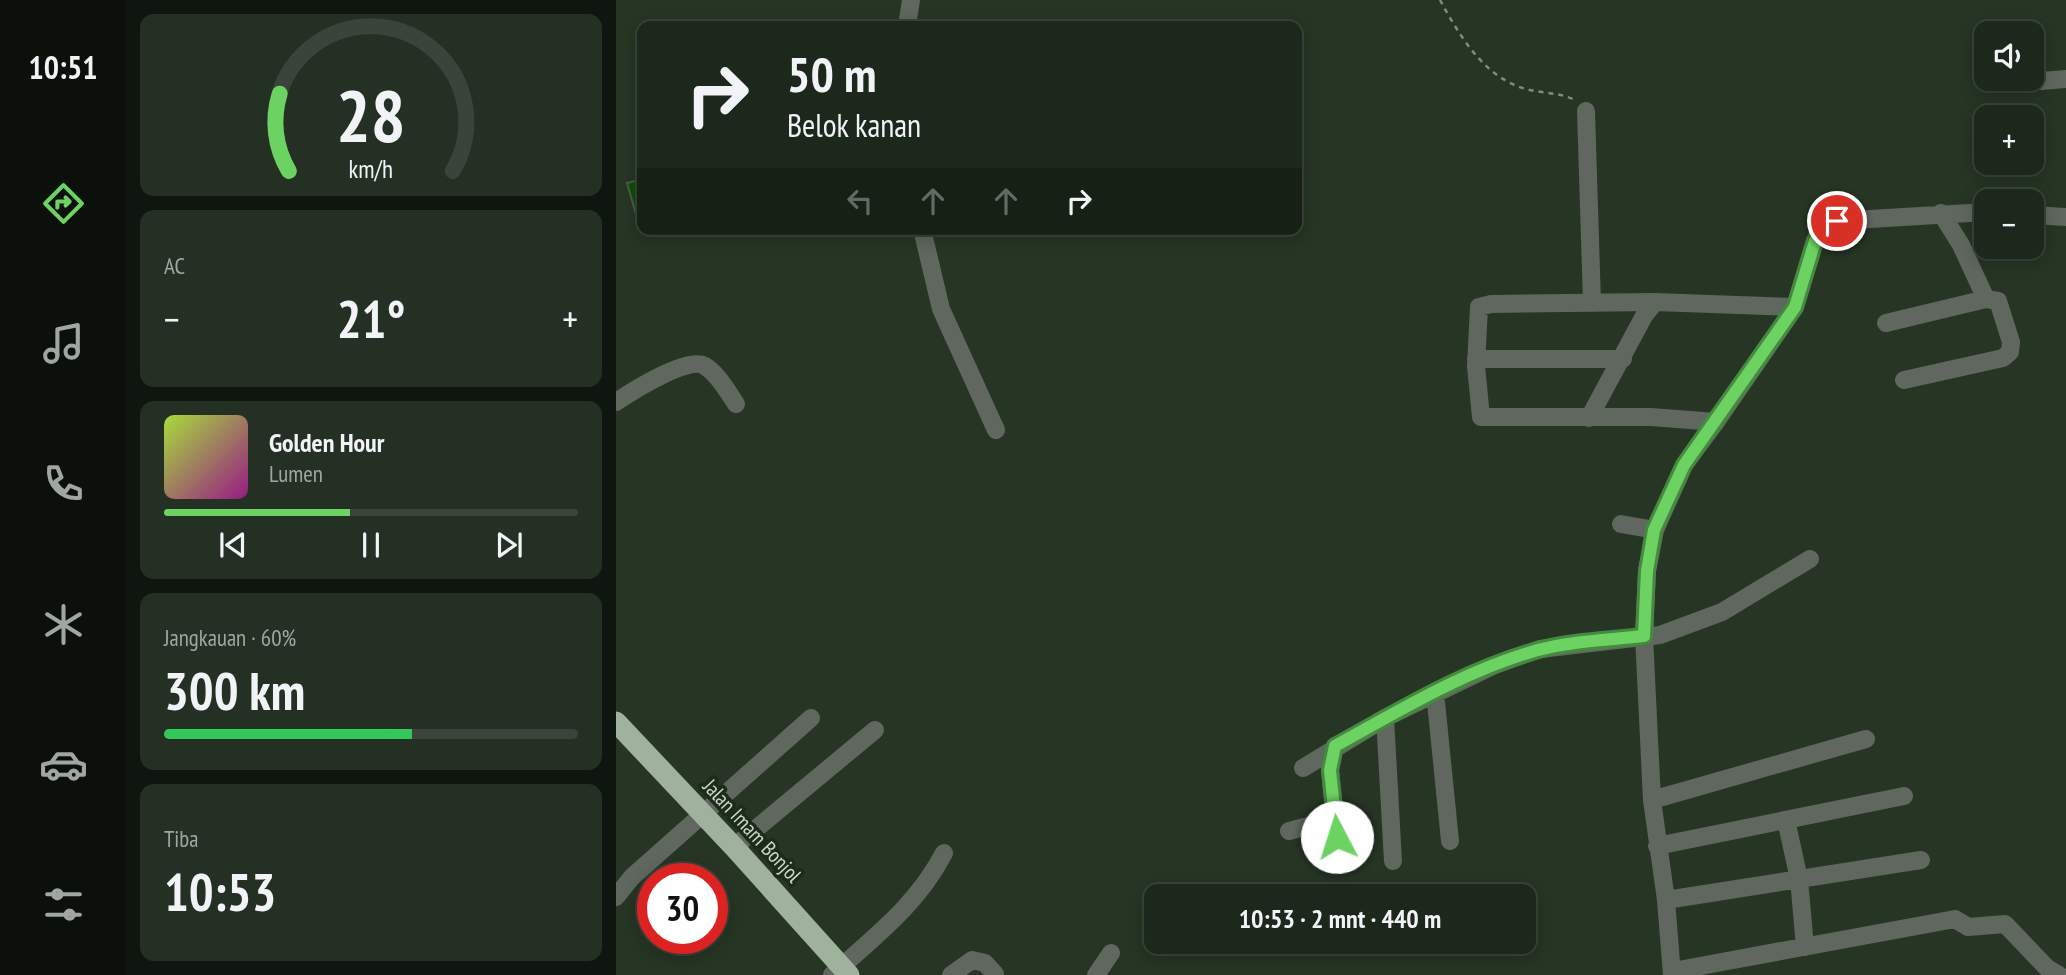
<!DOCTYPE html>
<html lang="id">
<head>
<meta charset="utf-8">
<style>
  :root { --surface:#1c281b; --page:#253024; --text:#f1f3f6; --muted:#a0a6a3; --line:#3a443a; --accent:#6cd362 }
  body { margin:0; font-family:"PT Sans Narrow",sans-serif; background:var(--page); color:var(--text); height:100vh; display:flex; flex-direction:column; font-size:26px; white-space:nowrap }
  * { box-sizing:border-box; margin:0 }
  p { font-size:23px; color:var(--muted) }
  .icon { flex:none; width:38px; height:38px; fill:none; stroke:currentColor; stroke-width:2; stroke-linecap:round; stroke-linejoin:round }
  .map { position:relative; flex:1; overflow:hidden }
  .drawer { display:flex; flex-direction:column; gap:14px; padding:14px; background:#0f160f; width:490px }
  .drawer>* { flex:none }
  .hud { position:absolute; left:21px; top:21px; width:665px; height:214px; border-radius:14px; box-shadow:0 4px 18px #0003,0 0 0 2px var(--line); background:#1c281b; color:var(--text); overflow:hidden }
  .fabs { position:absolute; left:1358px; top:21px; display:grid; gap:14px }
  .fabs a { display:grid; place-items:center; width:70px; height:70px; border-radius:14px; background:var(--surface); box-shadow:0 4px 18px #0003,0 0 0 2px var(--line); font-size:35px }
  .speed { position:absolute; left:21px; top:863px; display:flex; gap:14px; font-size:35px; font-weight:700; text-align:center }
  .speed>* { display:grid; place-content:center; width:91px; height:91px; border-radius:50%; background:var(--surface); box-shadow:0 4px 18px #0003,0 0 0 2px var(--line); line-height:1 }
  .speed .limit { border:10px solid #d22; background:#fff; color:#111 }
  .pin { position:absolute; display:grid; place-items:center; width:60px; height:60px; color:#fff; margin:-30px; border:4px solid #fff; border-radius:50%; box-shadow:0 2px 7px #0007 }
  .me { position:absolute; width:77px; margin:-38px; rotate:355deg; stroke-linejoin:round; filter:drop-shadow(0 0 5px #0008) }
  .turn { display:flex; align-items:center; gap:24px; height:147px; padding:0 35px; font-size:32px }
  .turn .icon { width:91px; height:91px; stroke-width:2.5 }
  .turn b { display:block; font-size:49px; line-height:60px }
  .lanes { display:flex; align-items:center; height:66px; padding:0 35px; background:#0003; justify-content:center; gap:35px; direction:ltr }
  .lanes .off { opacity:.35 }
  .big { font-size:52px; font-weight:800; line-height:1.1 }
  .drawer .card { flex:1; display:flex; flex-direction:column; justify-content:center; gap:10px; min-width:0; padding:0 24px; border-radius:14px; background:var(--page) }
  .drawer .dial { align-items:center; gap:0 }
  .dial svg { height:182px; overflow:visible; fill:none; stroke:var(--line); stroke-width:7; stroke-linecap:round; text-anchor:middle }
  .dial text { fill:var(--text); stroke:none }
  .song { display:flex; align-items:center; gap:21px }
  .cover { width:84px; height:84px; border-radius:10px; background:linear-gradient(135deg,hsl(80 70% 55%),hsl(310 70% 35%)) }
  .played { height:7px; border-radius:4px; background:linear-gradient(90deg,var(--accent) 45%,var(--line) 45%) }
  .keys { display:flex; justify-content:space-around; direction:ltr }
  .heat { display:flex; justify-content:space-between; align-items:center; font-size:38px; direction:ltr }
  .charge { height:10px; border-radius:5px; background:linear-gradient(90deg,#34c759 60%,var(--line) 0) }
  .trip { position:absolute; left:528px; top:884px; width:392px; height:70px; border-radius:14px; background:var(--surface); box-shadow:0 4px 18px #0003,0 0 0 2px var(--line); font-weight:800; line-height:70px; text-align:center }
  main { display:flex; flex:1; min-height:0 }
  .menu { display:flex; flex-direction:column; width:126px; justify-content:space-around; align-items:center; background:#0b100b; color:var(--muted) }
  .menu .icon { width:49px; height:49px }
  .menu .selected { color:var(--accent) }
  .menu b { font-size:32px; color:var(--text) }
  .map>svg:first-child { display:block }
  .building { fill:#0e4f07; stroke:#4b5b48; stroke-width:2 }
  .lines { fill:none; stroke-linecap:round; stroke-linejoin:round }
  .path { stroke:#7f8c7e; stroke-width:2.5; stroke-dasharray:5 5; stroke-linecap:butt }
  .minor { stroke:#5f675e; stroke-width:18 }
  .highway { stroke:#9fb29c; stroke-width:21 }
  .route-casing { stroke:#468940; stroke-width:18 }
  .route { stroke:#6cd362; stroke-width:12 }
  .labels { text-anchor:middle; stroke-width:7; stroke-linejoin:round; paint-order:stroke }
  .street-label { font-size:21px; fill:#cdd7cc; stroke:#1c2b1a }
</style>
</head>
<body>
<main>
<nav class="menu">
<b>10:51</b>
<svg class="icon selected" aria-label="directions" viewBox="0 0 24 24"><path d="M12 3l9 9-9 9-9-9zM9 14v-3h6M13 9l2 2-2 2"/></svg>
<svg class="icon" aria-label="music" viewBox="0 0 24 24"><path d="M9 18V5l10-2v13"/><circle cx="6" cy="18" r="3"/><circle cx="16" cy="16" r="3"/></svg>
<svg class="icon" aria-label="phone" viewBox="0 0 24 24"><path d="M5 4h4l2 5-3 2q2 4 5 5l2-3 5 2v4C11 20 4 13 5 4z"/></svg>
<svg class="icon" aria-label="climate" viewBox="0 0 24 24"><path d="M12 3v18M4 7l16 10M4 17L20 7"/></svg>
<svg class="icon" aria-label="car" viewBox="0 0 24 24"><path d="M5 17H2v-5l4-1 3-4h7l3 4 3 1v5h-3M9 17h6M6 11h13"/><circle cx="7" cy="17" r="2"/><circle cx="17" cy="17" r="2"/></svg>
<svg class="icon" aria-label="filters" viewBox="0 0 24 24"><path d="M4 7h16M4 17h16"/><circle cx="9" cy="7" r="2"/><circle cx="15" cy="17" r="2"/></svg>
</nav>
<section class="drawer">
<div class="card dial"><svg viewBox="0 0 100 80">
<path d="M14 69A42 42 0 1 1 86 69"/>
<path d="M14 69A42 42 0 0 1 10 35" stroke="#6cd362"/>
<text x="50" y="56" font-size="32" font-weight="700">28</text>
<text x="50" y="72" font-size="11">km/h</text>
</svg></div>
<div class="card"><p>AC</p>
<div class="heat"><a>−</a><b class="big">21°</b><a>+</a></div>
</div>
<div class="card">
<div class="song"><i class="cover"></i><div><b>Golden Hour</b><p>Lumen</p></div></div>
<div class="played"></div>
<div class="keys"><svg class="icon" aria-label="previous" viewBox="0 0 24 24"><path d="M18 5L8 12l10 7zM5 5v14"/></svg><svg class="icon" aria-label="pause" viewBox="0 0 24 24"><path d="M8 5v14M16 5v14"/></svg><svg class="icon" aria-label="next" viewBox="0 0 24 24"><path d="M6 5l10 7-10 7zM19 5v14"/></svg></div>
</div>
<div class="card"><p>Jangkauan · 60%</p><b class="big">300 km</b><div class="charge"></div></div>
<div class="card"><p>Tiba</p><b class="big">10:53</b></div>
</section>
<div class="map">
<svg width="1450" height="975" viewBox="0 0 1450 975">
  <rect width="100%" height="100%" fill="#263524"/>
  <!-- building -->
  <path class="building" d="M26 179V224L23 225 11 183Z"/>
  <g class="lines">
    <!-- path -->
    <path class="path" d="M824 0C842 33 865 72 901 86 920 94 941 91 959 100"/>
    <!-- minor -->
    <path class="minor" d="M291 26 295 0
      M1425 81 1450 79
      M970 111 976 303
      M1416 215 1450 217
      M306 229 325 309 380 430
      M1039 302 1179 307
      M1270 323 1370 299
      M860 359H1007
      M1288 380 1387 358 1394 352 1395 342 1382 301 1370 299 1345 245 1325 213
      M0 402C15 392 73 355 89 366 102 374 112 392 120 404
      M973 418 1028 316 1039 302 875 304 863 307 860 366 865 417H1035L1100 422 1179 307 1199 241 1207 226 1221 221 1370 212
      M1005 524 1039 530
      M819 692 834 841
      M769 718 777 861
      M719 746 714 770 722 855
      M687 768 769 718 879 665 924 649 1044 635 1106 612 1194 559
      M1036 800 1250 739
      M1170 820 1183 879 1189 947
      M673 831 719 819
      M1041 846 1288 796
      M118 847 259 730
      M0 897 16 877 195 718
      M1050 900 1305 860
      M1057 971 1339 919 1352 927 1389 924 1431 968 1443 975
      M216 975C259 936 301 905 328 853
      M335 975 356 960 369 963 379 974
      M480 975 495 953
      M1056 975 1050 900 1036 800 1028 636 1031 571 1039 530 1068 465 1100 422"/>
    <!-- highway -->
    <path class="highway" d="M0 722 118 847 233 975"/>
  </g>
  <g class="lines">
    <defs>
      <path id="route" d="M721 837 714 770 719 746C784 710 850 670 922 650 955 641 994 640 1028 636L1031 571 1038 530 1068 465 1179 307 1199 241 1207 226 1221 221"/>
    </defs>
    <!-- route casing -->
    <use href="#route" class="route-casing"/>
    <!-- route -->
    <use href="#route" class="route"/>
  </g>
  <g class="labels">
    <!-- street labels -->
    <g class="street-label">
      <text transform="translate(136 831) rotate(47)" y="7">Jalan Imam Bonjol</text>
    </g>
  </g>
</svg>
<div class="fabs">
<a><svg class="icon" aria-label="sound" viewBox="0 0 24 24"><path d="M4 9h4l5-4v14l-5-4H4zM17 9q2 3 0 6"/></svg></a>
<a>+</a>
<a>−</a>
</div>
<div class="speed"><div class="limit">30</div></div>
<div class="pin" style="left:1221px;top:221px;background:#d93025"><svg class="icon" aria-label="arrive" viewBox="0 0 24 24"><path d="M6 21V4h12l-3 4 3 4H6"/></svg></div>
<svg class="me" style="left:721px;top:837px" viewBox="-20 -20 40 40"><circle r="19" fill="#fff"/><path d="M0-13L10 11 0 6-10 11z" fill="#6cd362"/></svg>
<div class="trip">10:53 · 2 mnt · 440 m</div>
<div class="hud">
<div class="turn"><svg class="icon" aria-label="right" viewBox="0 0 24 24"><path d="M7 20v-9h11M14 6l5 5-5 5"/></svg><div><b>50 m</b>Belok kanan</div></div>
<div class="lanes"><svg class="icon off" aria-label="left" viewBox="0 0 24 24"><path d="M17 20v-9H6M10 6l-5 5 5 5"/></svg><svg class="icon off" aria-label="ahead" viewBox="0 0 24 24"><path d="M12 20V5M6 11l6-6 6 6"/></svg><svg class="icon off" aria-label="ahead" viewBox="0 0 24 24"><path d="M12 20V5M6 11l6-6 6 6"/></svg><svg class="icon" aria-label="right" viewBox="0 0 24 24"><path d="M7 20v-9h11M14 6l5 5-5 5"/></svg></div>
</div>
</div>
</main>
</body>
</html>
